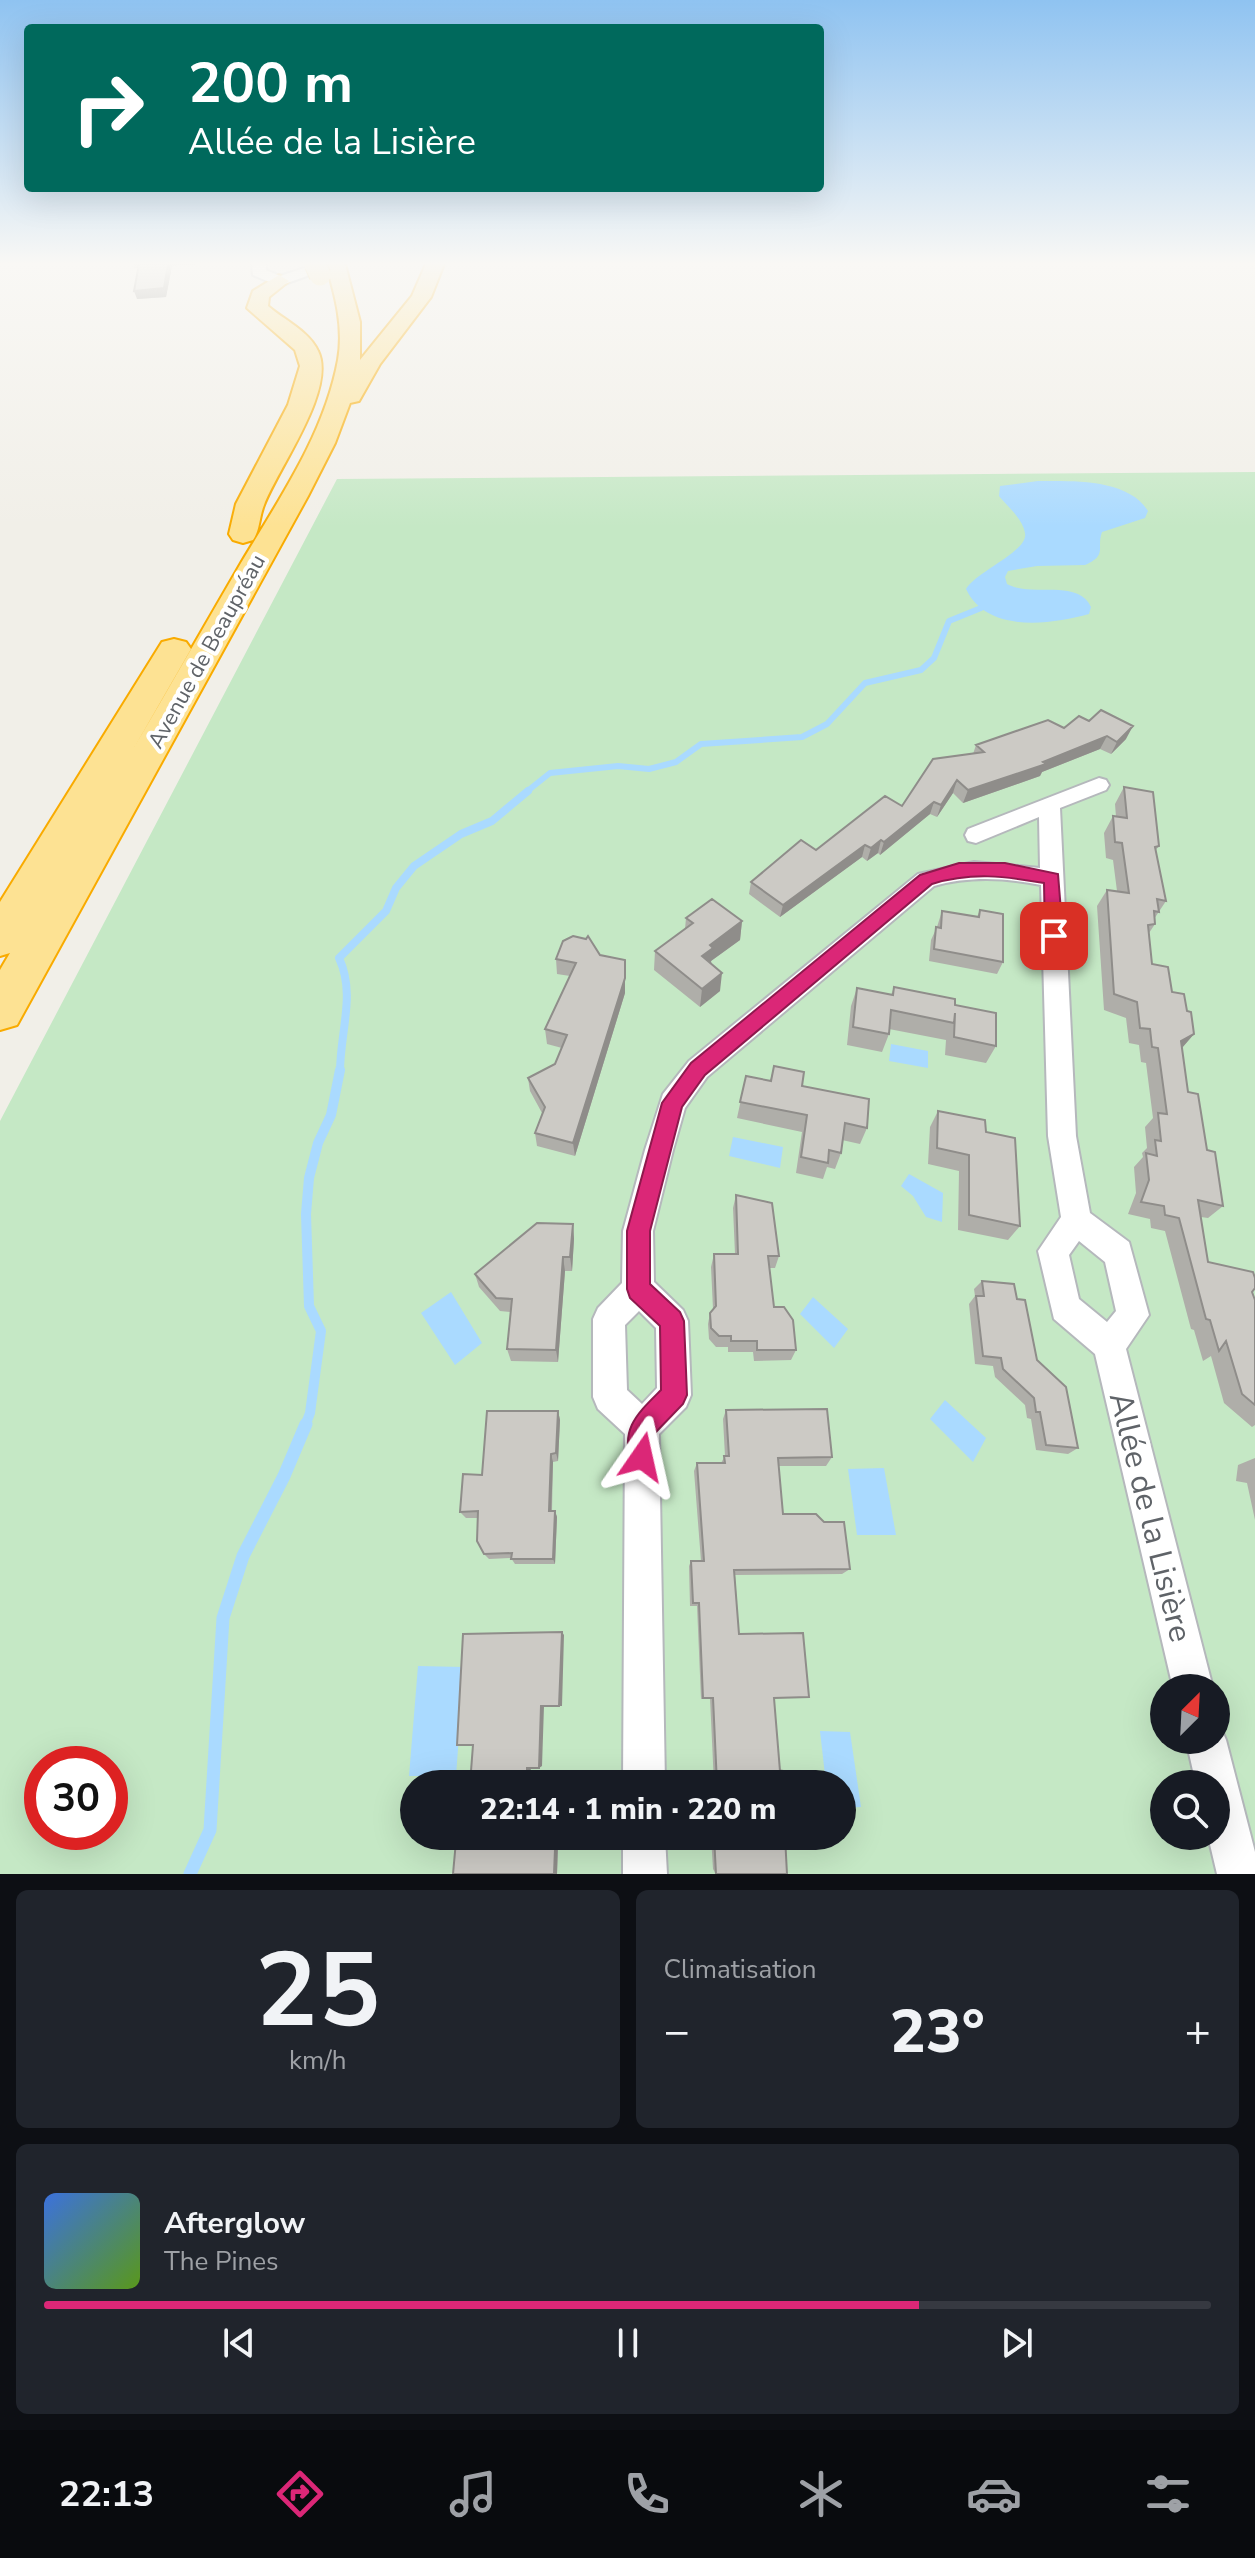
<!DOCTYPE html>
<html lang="fr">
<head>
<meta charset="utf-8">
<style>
  :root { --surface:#171b24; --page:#20242c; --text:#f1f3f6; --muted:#9ea1a6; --line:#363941; --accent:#db2777 }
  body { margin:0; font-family:"Nunito Sans",sans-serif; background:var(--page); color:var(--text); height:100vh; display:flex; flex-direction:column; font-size:30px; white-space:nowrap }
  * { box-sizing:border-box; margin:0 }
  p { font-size:26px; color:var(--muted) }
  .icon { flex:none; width:44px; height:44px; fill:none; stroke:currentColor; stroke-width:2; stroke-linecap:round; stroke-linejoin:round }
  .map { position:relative; height:1874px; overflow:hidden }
  .side { display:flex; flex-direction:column; gap:16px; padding:16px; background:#0d0f14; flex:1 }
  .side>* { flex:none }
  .guide { position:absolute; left:24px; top:24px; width:800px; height:168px; border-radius:8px; box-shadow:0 8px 32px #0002; background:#00695c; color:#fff; overflow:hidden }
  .needle { width:52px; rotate:24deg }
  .controls { position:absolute; left:1150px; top:1674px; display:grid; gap:16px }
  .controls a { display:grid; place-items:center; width:80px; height:80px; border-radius:50%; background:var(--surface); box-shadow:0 8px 32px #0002; font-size:40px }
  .speed { position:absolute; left:24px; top:1746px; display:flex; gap:16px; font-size:40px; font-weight:700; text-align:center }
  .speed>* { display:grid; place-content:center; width:104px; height:104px; border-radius:50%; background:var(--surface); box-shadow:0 8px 32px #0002; line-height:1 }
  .speed .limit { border:12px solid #d22; background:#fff; color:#111 }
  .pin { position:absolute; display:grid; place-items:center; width:68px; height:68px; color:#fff; margin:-34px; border-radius:16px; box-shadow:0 4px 12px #0006 }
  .me { position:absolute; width:88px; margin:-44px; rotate:11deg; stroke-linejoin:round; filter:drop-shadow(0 0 6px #0008) }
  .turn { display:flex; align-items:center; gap:28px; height:168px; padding:0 32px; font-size:36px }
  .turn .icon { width:104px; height:104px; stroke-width:2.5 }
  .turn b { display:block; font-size:56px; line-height:68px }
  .big { font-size:60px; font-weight:800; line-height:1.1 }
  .side .widget { flex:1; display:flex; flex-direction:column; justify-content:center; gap:12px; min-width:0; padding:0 28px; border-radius:12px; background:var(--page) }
  .side .dial { align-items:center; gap:0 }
  .dial b { font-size:104px; line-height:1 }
  .song { display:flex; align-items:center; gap:24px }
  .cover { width:96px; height:96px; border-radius:12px; background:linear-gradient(135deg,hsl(220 70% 55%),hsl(90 70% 35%)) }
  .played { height:8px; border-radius:4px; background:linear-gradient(90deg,var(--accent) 75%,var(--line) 75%) }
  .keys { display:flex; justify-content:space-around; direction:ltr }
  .heat { display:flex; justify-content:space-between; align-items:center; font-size:44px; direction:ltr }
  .side .tiles { flex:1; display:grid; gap:16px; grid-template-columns:1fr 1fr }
  .widget:last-child { grid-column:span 2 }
  .trip { position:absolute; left:400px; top:1770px; width:456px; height:80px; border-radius:40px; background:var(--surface); box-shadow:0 8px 32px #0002; font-weight:800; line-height:80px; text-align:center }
  .menu { display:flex; height:128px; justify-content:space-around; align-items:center; background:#090b0e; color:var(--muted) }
  .menu .icon { width:56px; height:56px }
  .menu .active { color:var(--accent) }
  .menu b { font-size:36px; color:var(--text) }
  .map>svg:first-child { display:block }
  .green { fill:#c5e8c5; fill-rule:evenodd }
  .water { fill:#aadaff }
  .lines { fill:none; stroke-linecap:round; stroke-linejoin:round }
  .stream-far3 { stroke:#aadaff; stroke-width:6 }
  .stream-far2 { stroke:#aadaff; stroke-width:8 }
  .stream-far1 { stroke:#aadaff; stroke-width:10 }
  .stream { stroke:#aadaff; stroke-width:13 }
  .street-casing { stroke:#b5b8bc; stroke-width:4 }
  .secondary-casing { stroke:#b6babf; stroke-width:4 }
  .highway-casing { stroke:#f9ab00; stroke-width:4 }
  .street { fill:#fff; fill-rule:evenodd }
  .secondary { fill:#fff; fill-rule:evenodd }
  .highway { fill:#fde293; fill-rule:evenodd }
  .highway-bridge-casing { stroke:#f9ab00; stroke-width:23; stroke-linecap:butt }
  .highway-bridge { stroke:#fde293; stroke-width:21 }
  .wall { fill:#afaea9 }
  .shaded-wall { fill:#8f8d8a }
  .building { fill:#cccac5; stroke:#8f8d8a; stroke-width:2 }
  .route { fill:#db2777; stroke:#8e194d; stroke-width:2 }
  .labels { text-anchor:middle; stroke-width:8; stroke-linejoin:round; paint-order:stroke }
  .far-street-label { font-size:22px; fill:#5f6368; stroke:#fff }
  .near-street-label { font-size:32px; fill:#5f6368; stroke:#fff }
</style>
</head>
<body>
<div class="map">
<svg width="1255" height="1874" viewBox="0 0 1255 1874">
  <rect width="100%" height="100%" fill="#f1efe8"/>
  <!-- green -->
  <path class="green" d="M1255 472V1874H0V1121L337 479ZM1164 1688H1216V1740H1164ZM42 1764H110V1832H42ZM414 1784H842V1836H414ZM1164 1784H1216V1836H1164Z"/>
  <!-- water -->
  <path class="water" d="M1038 481C1071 481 1128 478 1148 511L1145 518 1102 532C1096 548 1108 555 1085 565L1037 566 1008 571 1005 577 1007 584C1032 598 1078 578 1091 607L1089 614C1049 625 987 633 966 589 977 571 1029 551 1025 533 1023 519 1007 506 999 496L1000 486Z
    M891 1044 928 1051V1068L889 1061Z
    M733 1137 783 1147 780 1168 729 1156Z
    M909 1174 943 1193 942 1222 926 1217 913 1196 901 1186Z
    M451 1292 482 1343 455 1365 421 1313Z
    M813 1297 848 1329 834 1348 800 1314Z
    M945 1400 986 1438 973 1462 930 1419Z
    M884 1468 896 1535H857L848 1469Z
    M418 1666 464 1667 456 1776H409Z
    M820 1731 850 1732 861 1807 842 1808V1784H826Z"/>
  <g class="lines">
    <!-- stream-far3 -->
    <path class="stream-far3" d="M525 793 550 773 618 766 649 769 676 762 701 744 802 737 827 724 865 683 921 670 934 658 949 621 981 608"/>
    <!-- stream-far2 -->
    <path class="stream-far2" d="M340 1072C340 1032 356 994 339 958L386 911 396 888 414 866 461 834 492 821 528 791"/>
    <!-- stream-far1 -->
    <path class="stream-far1" d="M305 1426 310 1413 321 1331 309 1306 306 1214 309 1178 318 1143 331 1115 340 1070"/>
    <!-- stream -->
    <path class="stream" d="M190 1874 210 1830 223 1618 243 1556 284 1476 306 1424"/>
    <defs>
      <path id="street" d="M1099 778 1106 780 1109 785 1106 790 1060 808 1076 1136 1090 1213 1129 1242 1149 1315 1126 1349 1213 1688H1173L1095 1354 1054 1319 1038 1251 1061 1217 1048 1136 1041 885C1004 878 970 876 934 886L707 1077 685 1108 673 1150 653 1231 654 1282 683 1310 688 1321 691 1395 686 1407 659 1434 665 1784H623L625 1434 598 1409 593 1397V1319L598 1308 622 1283 623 1231 645 1150 663 1094 689 1061 918 874 974 862 1040 868 1039 817 976 843 968 841 965 835 968 829ZM1079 1241 1105 1262 1116 1311 1107 1322 1079 1299 1069 1255ZM639 1311 656 1328 657 1388 642 1404 627 1390 625 1325Z
        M1216 1724 1220 1726 1226 1740 1255 1852V1874H1217L1208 1836H1216V1784H1196L1186 1740H1216Z
        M623 1836H665L667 1874H623Z"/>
      <path id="secondary" d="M252 264H266V270L280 276 317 264H340L279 286 253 275Z"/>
      <path id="highway" d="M326 264H345L360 322V360L412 296 426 264H444L431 297 380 364 359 401 350 403 335 443 308 496 17 1025 0 1030V970L10 953 0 956V902L162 642 174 639 186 642 191 649 131 753C168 690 204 626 241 563 279 499 324 435 338 360 344 327 335 295 326 264Z
        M279 275 289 281 269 297 268 306C284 320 309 331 318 351 337 389 278 468 264 505 259 517 260 530 253 540L243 543 233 540 229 534 236 504 288 405 300 366 295 350 247 308 253 291Z"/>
    </defs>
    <!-- street casing -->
    <use href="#street" class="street-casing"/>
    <!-- secondary casing -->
    <use href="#secondary" class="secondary-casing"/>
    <!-- highway casing -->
    <use href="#highway" class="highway-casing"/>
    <!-- street -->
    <use href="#street" class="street"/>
    <!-- secondary -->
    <use href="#secondary" class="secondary"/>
    <!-- highway -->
    <use href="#highway" class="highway"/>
    <defs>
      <path id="highway-bridge" d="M315 264 320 275"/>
    </defs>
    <!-- highway-bridge casing -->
    <use href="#highway-bridge" class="highway-bridge-casing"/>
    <!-- highway-bridge -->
    <use href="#highway-bridge" class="highway-bridge"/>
  </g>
  <!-- wall -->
  <path class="wall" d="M133 264H199L172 266 166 297 137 299 138 268H134Z
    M1064 728 1126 739 1111 754 1100 749 1042 772 1040 776 963 803 953 793 937 817 930 814 880 855 878 853 867 861 862 857 780 917 749 894 751 882 902 806 973 754 976 745Z
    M1124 787 1159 846 1155 851 1166 901 1154 919 1155 924 1149 933 1152 964 1187 1011 1194 1034 1182 1048 1188 1092 1223 1206 1208 1218 1201 1217 1208 1262 1252 1292 1255 1300V1425L1252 1427 1224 1403 1211 1356 1203 1361 1194 1330 1191 1329 1165 1231 1151 1228 1150 1219 1128 1214 1136 1193 1134 1167 1143 1157 1142 1153 1147 1148 1145 1127 1153 1118 1146 1063 1141 1062 1139 1045 1129 1043 1126 1018 1104 1010 1097 906 1107 890 1117 891 1113 860 1106 858 1104 833 1113 816 1116 817 1115 804Z
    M980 910 1003 962 997 974 929 961 931 940 937 927 942 911 977 917Z
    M686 918 742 921 740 940 711 961 720 991 700 1007 654 970 655 951 685 929Z
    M563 941 625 993 575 1156 537 1146 535 1133 542 1113 530 1091 528 1078 555 1064 562 1048 547 1044 545 1029 570 976 557 974 556 959Z
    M894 987 955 1005 996 1046 986 1063 945 1055 946 1040 889 1029V1034L882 1052 847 1045 851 1006 857 988 891 995Z
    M774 1066 867 1128 860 1144 842 1140 841 1153 835 1169 827 1167 823 1179 796 1173 802 1132 737 1118 746 1076 770 1081Z
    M938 1111 986 1132 1020 1226 1008 1240 958 1230 959 1171 928 1164 930 1127Z
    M736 1195 779 1256 775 1268H769L774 1307 796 1350 791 1360 754 1361 753 1352H728V1347H716L709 1339 708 1324 710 1313 713 1309 711 1267 714 1254H735L733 1208Z
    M573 1224 574 1239 572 1271H565L558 1362 511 1361 507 1349 511 1312 500 1311 479 1287 475 1274Z
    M982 1281 1017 1299 1037 1360 1078 1448 1068 1454 1036 1450 1031 1419 1027 1418 1025 1405 995 1377 993 1366 975 1364 969 1304 975 1296 974 1289Z
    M726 1410 832 1457 826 1466H778L783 1514 850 1569 842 1574 735 1575 739 1634 774 1698 780 1769 791 1772 792 1784H714L710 1698 701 1699 697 1606H690L689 1566 691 1561H701L694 1471 697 1463H721L725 1456 723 1419Z
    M558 1411 560 1420 558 1461 553 1462 552 1511H555L557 1517 555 1564H515L511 1558 489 1559 484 1554 478 1518H466L460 1512 482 1475Z
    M1255 1458V1520L1247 1483 1236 1481 1238 1465Z
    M462 1836H529V1843H558L557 1874H453L456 1841Z
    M711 1836H785L787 1874H716L713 1869Z"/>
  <!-- shaded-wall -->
  <path class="shaded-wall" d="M168 264H171L172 266 166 297 137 299 134 291Z
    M1133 726 1126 739 1111 754 1117 742Z
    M1107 736 1100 749 1042 772 1040 776 963 803 968 790Z
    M957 780 953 793 937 817 941 805Z
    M934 802 930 814 880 855 884 842Z
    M881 840 878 853 867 861 871 848Z
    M865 845 862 857 780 917 783 905Z
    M742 921 740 940 711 961 710 966 702 956 710 945Z
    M722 973 720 991 700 1007 702 989Z
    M625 978V993L575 1156 573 1143Z
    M1194 1034 1181 1049V1041Z
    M573 1224 574 1239 572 1271 570 1257Z
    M563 1257 565 1271 558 1362 556 1350Z
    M558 1411 560 1420 558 1461 556 1453Z
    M551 1454 553 1462 551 1517 549 1511Z
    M555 1511 557 1517 555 1564 553 1559Z
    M562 1632 564 1635 562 1706H559Z
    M541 1706H544L542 1766 539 1768Z
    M531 1766 530 1784H527V1768Z
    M525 1836H529V1843L524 1849Z
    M558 1843 557 1874H554L555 1849Z"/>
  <!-- building -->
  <path class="building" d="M139 264H168L164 288 134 291Z
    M1101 710 1133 726 1117 742 1107 736 1043 762 1046 764 968 790 957 780 941 805 934 802 884 842 881 840 871 848 865 845 783 905 751 882 801 840 816 850 885 796 902 806 933 759 984 752 976 745 1048 720 1064 728 1079 716 1089 721Z
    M1124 787 1153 792 1159 846 1155 847 1166 901 1157 899 1159 912 1154 911 1155 924 1148 925 1152 964 1168 967 1172 992 1184 994 1187 1011 1191 1012 1194 1034 1181 1041 1188 1092 1198 1094 1207 1150 1215 1152 1223 1206 1198 1200 1208 1262 1253 1272 1255 1278V1288L1252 1292 1255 1300V1405L1242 1394 1226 1341 1219 1351 1210 1320 1206 1319 1179 1218 1165 1215 1164 1206 1141 1202 1149 1180 1146 1153 1157 1156 1155 1140 1161 1141 1158 1113 1167 1114 1158 1048 1152 1047 1150 1029 1140 1028 1137 1002 1114 994 1107 890 1129 893 1122 843 1115 842 1113 816 1127 818Z
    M712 899 742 921 710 945 713 948 702 956 722 973 702 989 655 951 693 923 686 918Z
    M980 910 1003 914V962L934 949 936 927 941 928 942 911 979 917Z
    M573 936 586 939 588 936 600 955 625 960V978L573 1143 535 1133 545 1107 528 1078 555 1064 567 1035 545 1029 576 963 556 959 563 941Z
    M894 987 955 999V1005L996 1013V1046L954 1037 955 1013 954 1023 891 1010 889 1034 853 1027 857 988 893 995Z
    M774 1066 804 1072 802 1086 869 1099 867 1128 845 1123 841 1153 829 1150 828 1163 801 1157 807 1115 740 1102 746 1076 771 1081Z
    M938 1111 985 1120 986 1132 1015 1138 1020 1226 969 1215V1155L937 1148Z
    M736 1195 772 1203 779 1256H768L774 1307H784L793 1320 796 1350H757V1341H731V1336H719L711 1328 710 1313 716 1306 714 1254H738Z
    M537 1223 573 1224 570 1257H563L556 1350 507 1349 512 1299 496 1298 475 1274Z
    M982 1281 1014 1284 1017 1299 1025 1300 1037 1360 1066 1387 1078 1448 1046 1445 1040 1412H1036L1034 1398 1003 1369 1001 1358 983 1356 976 1296H984Z
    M827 1409 832 1457 778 1458 783 1514H816L824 1522H844L850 1569 734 1570 739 1634 803 1633 809 1697 774 1698 780 1771 791 1772 792 1784H717L713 1698H703L699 1603H693L691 1561H704L697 1463H725L724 1456H729L726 1410Z
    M487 1411H558L556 1453 551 1454 549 1511H555L553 1559H511L512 1553 484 1554 477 1541 478 1511 460 1512 463 1474 482 1475Z
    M562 1632 559 1706H541L539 1768H527V1784H470L473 1745H457L463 1634Z
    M467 1836H525L524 1849H555L554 1874H453L456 1841 466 1842Z
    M714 1836H785L787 1874H716Z"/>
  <!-- sky -->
  <linearGradient id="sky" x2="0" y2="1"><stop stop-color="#8fc3f1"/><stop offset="0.5" stop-color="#f9f8f5"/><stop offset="1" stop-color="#f9f8f5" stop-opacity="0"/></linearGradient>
  <rect width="1255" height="527" fill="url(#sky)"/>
  <!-- route -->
  <path class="route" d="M959 863H1005L1058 874 1063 936 1061 941H1048L1045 936 1044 883C1005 876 971 872 932 884L705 1075 682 1107 650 1231V1284L680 1312 684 1321 687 1395 683 1404 655 1433 656 1457 652 1466 642 1470 633 1466C618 1430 638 1413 661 1390L660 1326 630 1298 627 1289V1231L662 1103 691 1063 920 875Z"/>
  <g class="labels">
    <!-- far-street labels -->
    <g class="far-street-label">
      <text transform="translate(206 651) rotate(-61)" y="8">Avenue de Beaupréau</text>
    </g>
    <!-- near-street labels -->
    <g class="near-street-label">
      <text transform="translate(1151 1517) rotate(76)" y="11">Allée de la Lisière</text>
    </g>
  </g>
</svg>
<div class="controls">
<a><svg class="needle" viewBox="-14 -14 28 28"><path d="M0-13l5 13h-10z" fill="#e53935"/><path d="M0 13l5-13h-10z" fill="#9ea1a6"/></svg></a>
<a><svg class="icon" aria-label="search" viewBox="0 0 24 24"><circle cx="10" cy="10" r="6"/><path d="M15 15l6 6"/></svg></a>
</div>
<div class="speed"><div class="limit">30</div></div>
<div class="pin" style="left:1054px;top:936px;background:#d93025"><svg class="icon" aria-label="arrive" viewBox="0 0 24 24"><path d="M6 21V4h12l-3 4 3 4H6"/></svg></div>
<svg class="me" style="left:642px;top:1457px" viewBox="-20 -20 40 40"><path d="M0-17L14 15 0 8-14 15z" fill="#db2777" stroke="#fff" stroke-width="4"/></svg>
<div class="trip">22:14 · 1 min · 220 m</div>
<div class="guide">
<div class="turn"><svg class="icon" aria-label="right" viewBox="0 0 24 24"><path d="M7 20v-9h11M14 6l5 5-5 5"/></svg><div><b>200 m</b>Allée de la Lisière</div></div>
</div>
</div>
<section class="side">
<div class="tiles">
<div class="widget dial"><b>25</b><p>km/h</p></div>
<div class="widget"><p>Climatisation</p>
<div class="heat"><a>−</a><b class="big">23°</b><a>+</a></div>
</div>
<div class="widget">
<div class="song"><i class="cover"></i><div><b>Afterglow</b><p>The Pines</p></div></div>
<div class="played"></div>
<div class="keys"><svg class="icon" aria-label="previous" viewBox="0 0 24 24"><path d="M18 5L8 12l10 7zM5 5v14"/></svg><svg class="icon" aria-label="pause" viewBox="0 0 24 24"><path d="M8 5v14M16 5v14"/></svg><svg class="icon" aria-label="next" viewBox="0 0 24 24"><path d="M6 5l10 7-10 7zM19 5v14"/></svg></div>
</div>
</div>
</section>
<nav class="menu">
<b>22:13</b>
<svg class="icon active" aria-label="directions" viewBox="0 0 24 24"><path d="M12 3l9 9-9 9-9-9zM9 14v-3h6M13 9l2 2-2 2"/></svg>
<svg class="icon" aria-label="music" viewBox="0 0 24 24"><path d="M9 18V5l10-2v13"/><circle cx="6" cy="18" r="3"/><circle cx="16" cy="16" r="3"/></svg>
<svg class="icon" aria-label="phone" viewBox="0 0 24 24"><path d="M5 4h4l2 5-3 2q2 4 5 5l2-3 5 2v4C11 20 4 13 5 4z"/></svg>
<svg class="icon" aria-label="climate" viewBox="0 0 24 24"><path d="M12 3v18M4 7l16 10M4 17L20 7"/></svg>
<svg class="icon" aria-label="car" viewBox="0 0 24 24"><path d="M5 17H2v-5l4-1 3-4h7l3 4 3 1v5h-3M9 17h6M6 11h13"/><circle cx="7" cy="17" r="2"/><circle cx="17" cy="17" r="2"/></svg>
<svg class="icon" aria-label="filters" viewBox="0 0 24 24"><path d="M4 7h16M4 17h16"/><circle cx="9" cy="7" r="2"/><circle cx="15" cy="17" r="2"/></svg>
</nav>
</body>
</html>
